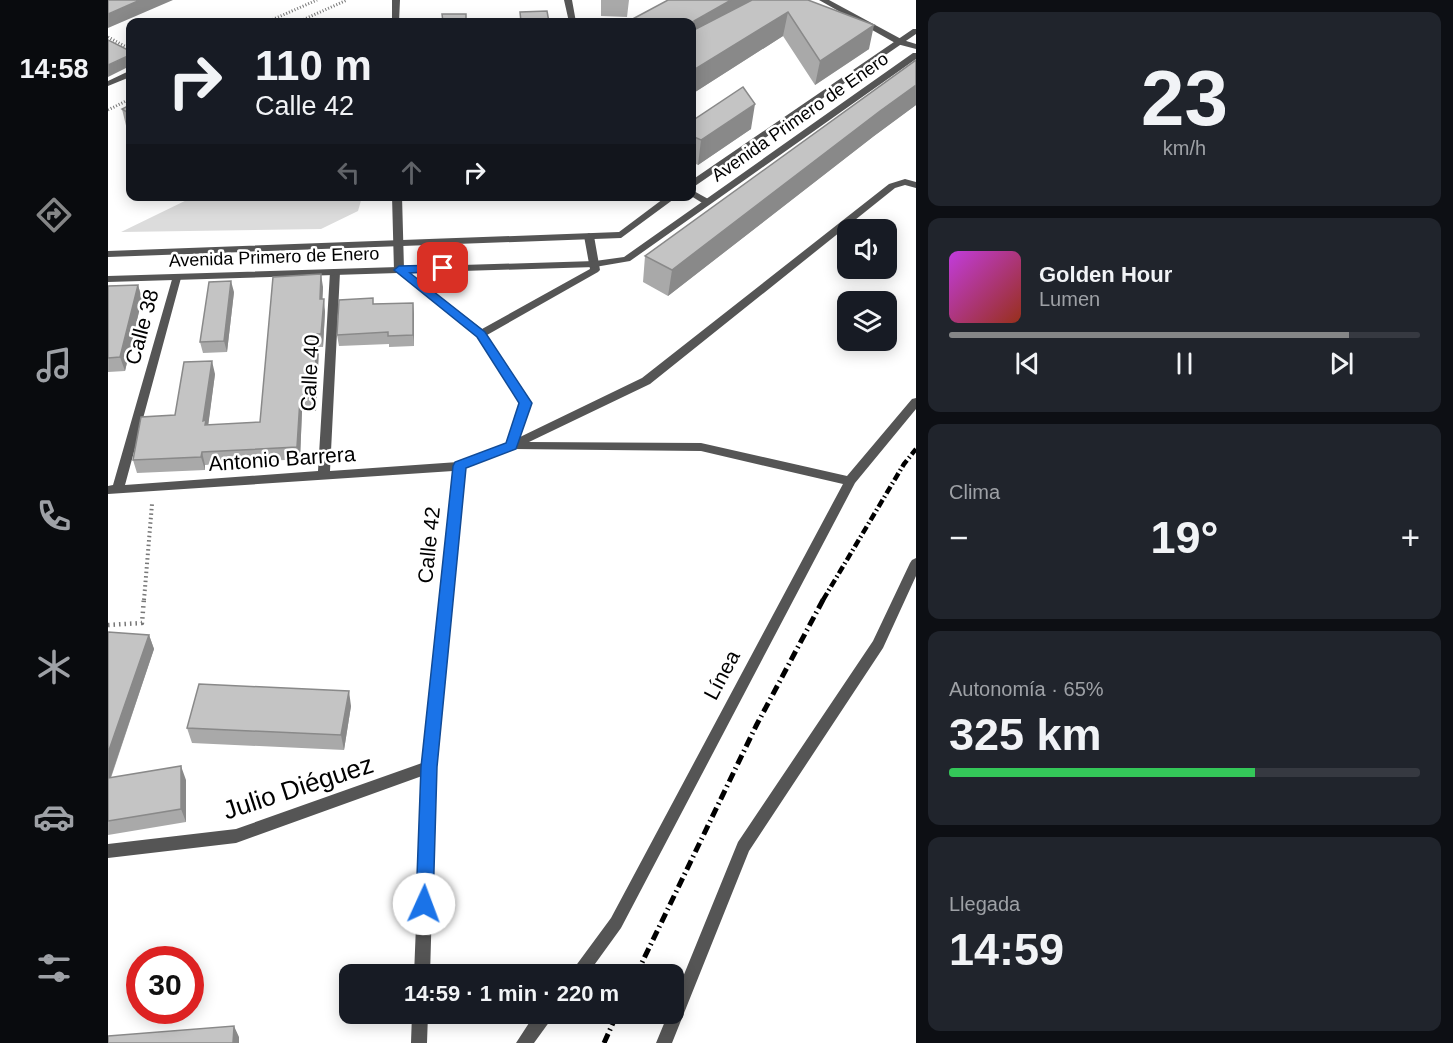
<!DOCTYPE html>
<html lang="es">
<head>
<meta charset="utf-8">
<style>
  :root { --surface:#171b24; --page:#20242c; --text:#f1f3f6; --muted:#9ea1a6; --line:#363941; --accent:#858687 }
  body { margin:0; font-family:Helvetica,sans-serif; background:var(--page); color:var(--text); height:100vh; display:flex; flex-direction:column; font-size:22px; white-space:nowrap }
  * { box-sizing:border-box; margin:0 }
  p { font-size:20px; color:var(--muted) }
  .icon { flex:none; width:33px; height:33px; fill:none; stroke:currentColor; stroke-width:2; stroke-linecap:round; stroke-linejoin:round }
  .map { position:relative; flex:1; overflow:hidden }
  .panel { display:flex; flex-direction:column; gap:12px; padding:12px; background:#0d0f14; width:537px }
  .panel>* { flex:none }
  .hud { position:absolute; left:18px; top:18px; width:570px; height:183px; border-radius:12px; box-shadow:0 3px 15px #0003; background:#171b24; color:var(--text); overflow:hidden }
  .buttons { position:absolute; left:729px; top:219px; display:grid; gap:12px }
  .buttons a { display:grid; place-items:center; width:60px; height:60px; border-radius:12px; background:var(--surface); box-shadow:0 3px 15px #0003; font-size:30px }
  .speed { position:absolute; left:18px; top:946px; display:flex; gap:12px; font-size:30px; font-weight:700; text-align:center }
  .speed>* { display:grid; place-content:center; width:78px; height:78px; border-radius:50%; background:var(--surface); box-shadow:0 3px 15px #0003; line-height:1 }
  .speed .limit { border:9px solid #d22; background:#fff; color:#111 }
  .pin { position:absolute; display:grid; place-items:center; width:51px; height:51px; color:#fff; margin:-26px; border-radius:12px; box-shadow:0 3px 9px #0006 }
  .me { position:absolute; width:66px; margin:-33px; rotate:2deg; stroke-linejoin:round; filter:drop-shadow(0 0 4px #0008) }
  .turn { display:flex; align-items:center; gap:21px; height:126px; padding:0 30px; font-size:27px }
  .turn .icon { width:78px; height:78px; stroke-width:2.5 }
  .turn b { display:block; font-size:42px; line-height:51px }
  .lanes { display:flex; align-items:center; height:57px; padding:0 30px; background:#0003; justify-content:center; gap:30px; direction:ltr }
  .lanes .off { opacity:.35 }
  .big { font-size:45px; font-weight:800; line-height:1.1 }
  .panel .widget { flex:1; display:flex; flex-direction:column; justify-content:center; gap:9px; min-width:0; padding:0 21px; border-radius:12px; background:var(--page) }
  .panel .dial { align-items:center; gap:0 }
  .dial b { font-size:78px; line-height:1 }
  .song { display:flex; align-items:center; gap:18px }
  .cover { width:72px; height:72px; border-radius:9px; background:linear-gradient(135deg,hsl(290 70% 55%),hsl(10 70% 35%)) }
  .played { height:6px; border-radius:3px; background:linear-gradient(90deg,var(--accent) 85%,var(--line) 85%) }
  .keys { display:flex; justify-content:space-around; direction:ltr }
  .heat { display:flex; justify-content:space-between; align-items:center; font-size:33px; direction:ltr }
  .charge { height:9px; border-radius:4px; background:linear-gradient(90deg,#34c759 65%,var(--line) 0) }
  .trip { position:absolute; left:231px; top:964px; width:345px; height:60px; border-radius:12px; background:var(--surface); box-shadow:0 3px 15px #0003; font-weight:800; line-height:60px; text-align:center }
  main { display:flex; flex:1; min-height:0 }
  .menu { display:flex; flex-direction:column; width:108px; justify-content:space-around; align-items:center; background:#090b0e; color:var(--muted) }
  .menu .icon { width:42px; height:42px }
  .menu .selected { color:var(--accent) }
  .menu b { font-size:27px; color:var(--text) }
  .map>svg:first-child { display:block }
  .green { fill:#dcdcdc }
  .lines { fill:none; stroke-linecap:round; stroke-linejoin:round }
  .path-far2 { stroke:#777; stroke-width:3; stroke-dasharray:1 2; stroke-linecap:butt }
  .path-far1 { stroke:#777; stroke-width:4; stroke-dasharray:1.5 3; stroke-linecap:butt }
  .path { stroke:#777; stroke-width:4.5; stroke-dasharray:1.5 4; stroke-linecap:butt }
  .service { fill:#555; fill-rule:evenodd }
  .minor { fill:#555; fill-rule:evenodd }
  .tertiary { fill:#555; fill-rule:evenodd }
  .rail-far1 { stroke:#000; stroke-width:4.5; stroke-dasharray:8 3 1.5 3; stroke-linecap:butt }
  .rail { stroke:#000; stroke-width:5; stroke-dasharray:10 4 1.5 4; stroke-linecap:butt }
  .wall { fill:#a9a9a9 }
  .shaded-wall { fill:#898989 }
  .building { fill:#c4c4c4; stroke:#898989; stroke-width:1.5 }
  .route { fill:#1a73e8; stroke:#114b97; stroke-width:1.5 }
  .labels { text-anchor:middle; stroke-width:5; stroke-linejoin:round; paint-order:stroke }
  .far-street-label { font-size:18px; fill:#000; stroke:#fff }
  .street-label { font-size:21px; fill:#000; stroke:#fff }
  .near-street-label { font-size:26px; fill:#000; stroke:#fff }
</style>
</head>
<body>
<main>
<nav class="menu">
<b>14:58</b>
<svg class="icon selected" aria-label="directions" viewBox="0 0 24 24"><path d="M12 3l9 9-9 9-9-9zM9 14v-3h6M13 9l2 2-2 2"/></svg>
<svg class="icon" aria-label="music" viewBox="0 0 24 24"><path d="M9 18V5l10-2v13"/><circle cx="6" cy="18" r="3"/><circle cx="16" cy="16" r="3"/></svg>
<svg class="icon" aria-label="phone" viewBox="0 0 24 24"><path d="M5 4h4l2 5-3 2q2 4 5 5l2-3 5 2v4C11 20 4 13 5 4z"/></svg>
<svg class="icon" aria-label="climate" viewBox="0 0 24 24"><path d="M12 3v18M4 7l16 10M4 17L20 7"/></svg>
<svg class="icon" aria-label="car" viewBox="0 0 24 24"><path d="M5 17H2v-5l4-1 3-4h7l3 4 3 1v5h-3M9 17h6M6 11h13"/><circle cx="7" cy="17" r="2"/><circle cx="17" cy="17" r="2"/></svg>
<svg class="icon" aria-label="filters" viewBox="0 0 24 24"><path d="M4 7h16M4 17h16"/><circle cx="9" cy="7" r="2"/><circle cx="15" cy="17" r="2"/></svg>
</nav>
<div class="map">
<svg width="808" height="1043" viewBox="0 0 808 1043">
  <rect width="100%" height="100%" fill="#fff"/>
  <!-- green -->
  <path class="green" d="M85 197V196L254 197 250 211 213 229 13 232Z"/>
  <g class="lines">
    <!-- path-far2 -->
    <path class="path-far2" d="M159 22 209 0
      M190 22 239 0
      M0 37 22 49
      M0 110 22 99"/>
    <!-- path-far1 -->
    <path class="path-far1" d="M36 600 44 504"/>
    <!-- path -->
    <path class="path" d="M0 625 34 623 36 598"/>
    <!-- service -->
    <path class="service" d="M19 72H22V77L0 86V81Z"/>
    <!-- minor -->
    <path class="minor" d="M284 0H292L291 22H284Z
      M456 0H464L468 22H461Z
      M711 0H721L795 40 808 44V49L789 44Z
      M797 179 808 182V188L797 185 787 188 542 384 421 442 593 443 739 476 804 399 808 398V409L747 483 513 928 479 975H461L503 918 735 484 593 451 406 449 357 468 328 767 322 975H306L314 776 128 843 0 858V844L128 829 314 763 345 471 0 494V486L5 485 65 276 68 275 73 278 17 485 210 471 222 272 227 269 232 272 222 471 350 462 398 443 412 403 369 336 286 270 284 196H294L296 269 374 329 482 269 476 236 481 233 486 236 492 270 490 272 379 335 423 403 412 437 534 378 781 184Z
      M584 190 602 200 604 202 602 204H596L583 196Z
      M808 558V576L775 648 641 851 564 1043H548L560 1014H566V999L630 842 765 641 802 563 804 560Z
      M304 1014H320L319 1043H303Z
      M411 1014H447L426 1043H408L421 1023 413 1020Z"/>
    <!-- tertiary -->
    <path class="tertiary" d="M805 29H808V34L587 186 584 187V180Z
      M805 53H808V59L522 261 487 267 0 282V276L487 261 516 257Z
      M559 196H570L513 238 0 257V251L511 232Z"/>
    <!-- rail-far1 -->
    <path class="rail-far1" d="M715 600 796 464 808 449"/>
    <!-- rail -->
    <path class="rail" d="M528 975 648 726 716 598
      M496 1043 509 1014"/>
  </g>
  <!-- wall -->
  <path class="wall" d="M493 0H521L519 17 493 16Z
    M700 0 761 49 707 85 675 36 584 94V22Z
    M808 60V105L766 136 560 296 535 282 537 256Z
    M22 105V135L20 134 14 109Z
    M584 121 643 129 590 165 584 162Z
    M341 196H369V198L341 199Z
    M30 285 34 299 17 371 0 372V286Z
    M215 287 214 299 217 312 215 347H211L208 411H194L192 459 97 465V470L29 473 25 460 107 374 100 425 152 422Z
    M126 292 119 352 95 353 92 342Z
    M305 303 306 346 281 347V344L231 346 229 335 265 304Z
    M0 632 41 635 46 649 3 778 78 780V822L0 835Z
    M243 706 236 750 84 743 79 728Z"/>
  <!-- shaded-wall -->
  <path class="shaded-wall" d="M32 0H65L0 28V14Z
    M623 0H652L584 45 586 21Z
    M680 12 675 36 584 94V71Z
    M766 25 761 49 707 85 712 61Z
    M22 55V66L0 77V65Z
    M808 85V105L766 136 560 296 564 270 772 111Z
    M647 104 643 129 590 165 593 140Z
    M213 274 215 287 214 312 212 299Z
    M123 281 126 292 119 352 116 341Z
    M30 285 34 299 17 371 12 357Z
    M216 299 217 312 215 347 213 334Z
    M305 303 306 314V346L305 335Z
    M209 334 211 347 208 411 206 398Z
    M104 361 107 374 100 427 101 433 95 421Z
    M192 399 194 411 192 459 189 447Z
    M94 452 97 465V470L93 457Z
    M41 635 46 649 0 785V753Z
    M241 691 243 706 236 750 233 735Z
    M73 766 78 780V822L73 809Z
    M126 1026 131 1037V1043H125Z"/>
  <!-- building -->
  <path class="building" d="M0 0H32L0 14Z
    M560 0H623L586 21V30L644 0H700L766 25 712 61 680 12 584 71V22H519Z
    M439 11 441 22H413L412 12Z
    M334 14H358V22H335Z
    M0 40 22 51V55L0 65Z
    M808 60V85L772 111 564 270 537 256Z
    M635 87 647 104 593 140 584 136V121Z
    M22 105V114L14 109Z
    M213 274 212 299H216L213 334H209L206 398 192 399 189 447 94 452 93 457 25 460 33 417 67 415 76 362 104 361 95 421 98 420 97 425 152 422 165 277Z
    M123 281 116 341 92 342 101 282Z
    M30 285 12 357 0 358V286Z
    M265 298V304L305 303V335L280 336V332L229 335 231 300Z
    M0 632 41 635 0 753Z
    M91 684 241 691 233 735 79 728Z
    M73 766V809L0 821V778Z
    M126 1026 125 1043H0V1036Z"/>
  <!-- route -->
  <path class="route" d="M335 265 340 268 339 271 302 273 377 332 424 403 408 449 358 468 329 767 325 904 323 910 316 913 310 910 308 904 313 767 345 466 347 462 398 443 411 403 369 337 286 270 291 266Z"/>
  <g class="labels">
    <!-- far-street labels -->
    <g class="far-street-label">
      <text transform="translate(692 117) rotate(-35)" y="6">Avenida Primero de Enero</text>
      <text transform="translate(166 257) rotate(-2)" y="6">Avenida Primero de Enero</text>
    </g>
    <!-- street labels -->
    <g class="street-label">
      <text transform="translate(34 327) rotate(-75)" y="7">Calle 38</text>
      <text transform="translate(202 373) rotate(-87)" y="7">Calle 40</text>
      <text transform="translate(174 459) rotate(-4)" y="7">Antonio Barrera</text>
      <text transform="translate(321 545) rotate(-84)" y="7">Calle 42</text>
      <text transform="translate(614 675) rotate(-62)" y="7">Línea</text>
    </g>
    <!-- near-street labels -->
    <g class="near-street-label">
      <text transform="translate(190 787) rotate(-18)" y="9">Julio Diéguez</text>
    </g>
  </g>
</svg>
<div class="buttons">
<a><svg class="icon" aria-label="sound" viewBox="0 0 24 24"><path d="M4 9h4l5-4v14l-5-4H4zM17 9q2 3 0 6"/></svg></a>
<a><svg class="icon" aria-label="layers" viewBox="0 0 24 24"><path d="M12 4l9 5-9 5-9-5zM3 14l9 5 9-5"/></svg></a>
</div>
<div class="speed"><div class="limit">30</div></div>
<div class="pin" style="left:335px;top:268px;background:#d93025"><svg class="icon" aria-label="arrive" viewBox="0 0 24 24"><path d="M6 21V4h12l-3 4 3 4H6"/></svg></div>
<svg class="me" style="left:316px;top:904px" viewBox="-20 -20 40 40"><circle r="19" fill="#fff"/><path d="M0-13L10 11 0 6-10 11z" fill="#1a73e8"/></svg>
<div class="trip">14:59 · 1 min · 220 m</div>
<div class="hud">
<div class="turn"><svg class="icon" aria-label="right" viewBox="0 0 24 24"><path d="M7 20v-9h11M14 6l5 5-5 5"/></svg><div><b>110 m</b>Calle 42</div></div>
<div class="lanes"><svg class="icon off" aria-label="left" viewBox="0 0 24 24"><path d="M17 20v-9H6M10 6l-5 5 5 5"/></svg><svg class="icon off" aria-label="ahead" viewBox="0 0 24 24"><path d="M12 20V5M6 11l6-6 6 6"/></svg><svg class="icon" aria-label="right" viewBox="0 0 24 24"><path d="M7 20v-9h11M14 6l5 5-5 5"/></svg></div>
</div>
</div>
<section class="panel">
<div class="widget dial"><b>23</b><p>km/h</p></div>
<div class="widget">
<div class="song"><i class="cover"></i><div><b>Golden Hour</b><p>Lumen</p></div></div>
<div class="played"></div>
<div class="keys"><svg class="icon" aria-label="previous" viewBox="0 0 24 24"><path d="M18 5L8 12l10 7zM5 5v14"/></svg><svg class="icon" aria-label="pause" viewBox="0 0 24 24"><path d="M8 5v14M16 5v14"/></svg><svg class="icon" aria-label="next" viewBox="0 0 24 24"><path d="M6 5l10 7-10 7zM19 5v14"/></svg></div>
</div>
<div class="widget"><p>Clima</p>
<div class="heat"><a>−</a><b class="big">19°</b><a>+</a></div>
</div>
<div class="widget"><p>Autonomía · 65%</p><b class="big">325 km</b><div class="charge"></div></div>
<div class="widget"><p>Llegada</p><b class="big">14:59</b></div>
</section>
</main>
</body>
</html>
